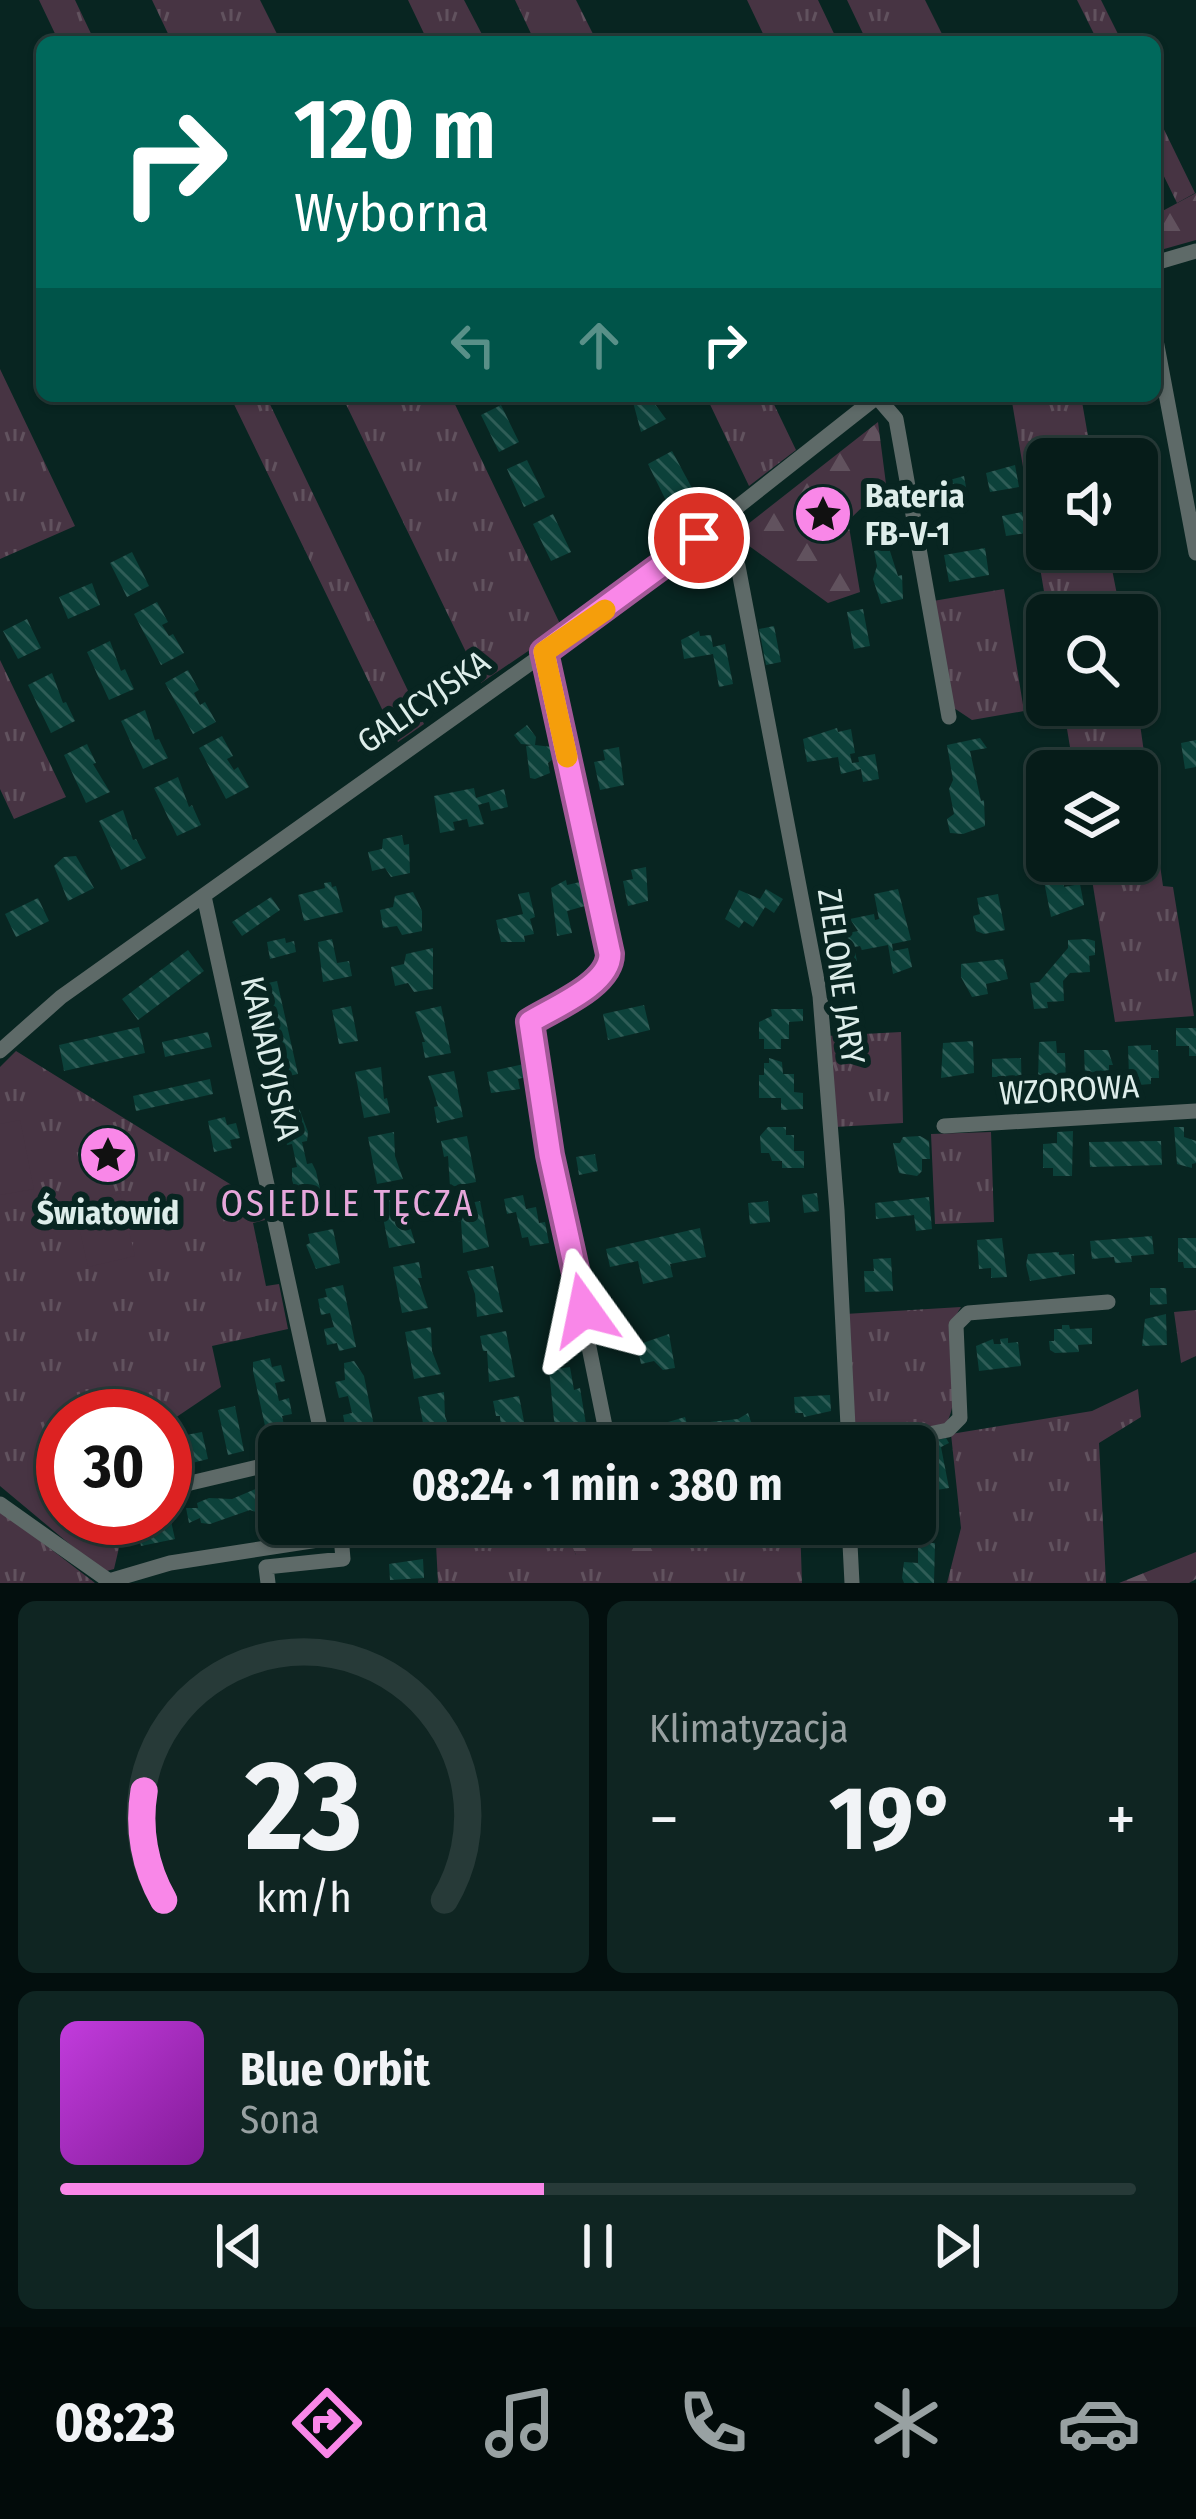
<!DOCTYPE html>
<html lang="pl">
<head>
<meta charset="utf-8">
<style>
  :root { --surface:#061c19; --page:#0f2522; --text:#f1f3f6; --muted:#98a1a2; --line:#273a38; --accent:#f987e8 }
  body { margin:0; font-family:"Fira Sans Condensed",sans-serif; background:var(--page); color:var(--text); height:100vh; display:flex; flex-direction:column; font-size:45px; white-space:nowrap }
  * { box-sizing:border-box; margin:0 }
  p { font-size:39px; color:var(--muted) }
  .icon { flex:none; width:66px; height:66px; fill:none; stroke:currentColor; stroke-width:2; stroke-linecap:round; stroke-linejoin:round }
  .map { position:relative; height:1583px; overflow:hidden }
  .drawer { display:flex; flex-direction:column; gap:18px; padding:18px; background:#030f0e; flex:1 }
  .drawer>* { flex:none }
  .guide { position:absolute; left:36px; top:36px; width:1125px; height:366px; border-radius:18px; box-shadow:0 3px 9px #0004,0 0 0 3px var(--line); background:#00695c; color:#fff; overflow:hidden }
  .tools { position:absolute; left:1026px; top:438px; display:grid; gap:24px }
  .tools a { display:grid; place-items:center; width:132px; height:132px; border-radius:18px; background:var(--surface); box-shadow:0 3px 9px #0004,0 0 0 3px var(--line); font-size:60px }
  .speed { position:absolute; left:36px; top:1389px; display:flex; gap:24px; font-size:60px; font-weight:700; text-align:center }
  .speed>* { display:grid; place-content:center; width:156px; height:156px; border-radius:50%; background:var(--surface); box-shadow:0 3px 9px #0004,0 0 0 3px var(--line); line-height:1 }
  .speed .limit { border:18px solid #d22; background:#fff; color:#111 }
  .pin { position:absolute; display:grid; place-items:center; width:102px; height:102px; color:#fff; margin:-51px; border:6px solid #fff; border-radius:50%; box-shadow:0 3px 12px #0007 }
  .me { position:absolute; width:132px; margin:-66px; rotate:348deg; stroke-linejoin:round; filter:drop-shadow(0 0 9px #0008) }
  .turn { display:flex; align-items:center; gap:42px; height:252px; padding:0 60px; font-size:54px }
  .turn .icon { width:156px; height:156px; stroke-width:2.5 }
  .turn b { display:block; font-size:84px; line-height:102px }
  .lanes { display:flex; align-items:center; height:114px; padding:0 60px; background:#0003; justify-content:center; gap:60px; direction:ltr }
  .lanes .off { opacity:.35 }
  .big { font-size:90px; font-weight:700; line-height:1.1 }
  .drawer .card { flex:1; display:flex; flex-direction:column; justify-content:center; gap:18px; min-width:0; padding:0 42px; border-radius:18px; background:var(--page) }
  .drawer .dial { align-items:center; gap:0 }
  .dial svg { height:312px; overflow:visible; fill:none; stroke:var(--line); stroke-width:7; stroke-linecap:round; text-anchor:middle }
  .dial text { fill:var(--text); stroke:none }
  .song { display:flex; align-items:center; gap:36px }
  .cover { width:144px; height:144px; border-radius:18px; background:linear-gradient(135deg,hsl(290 70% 55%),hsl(290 70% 35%)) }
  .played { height:12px; border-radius:6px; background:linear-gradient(90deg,var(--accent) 45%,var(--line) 45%) }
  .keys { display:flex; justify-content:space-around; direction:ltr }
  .heat { display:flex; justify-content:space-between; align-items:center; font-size:66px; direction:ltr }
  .drawer .tiles { flex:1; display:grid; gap:18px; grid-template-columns:1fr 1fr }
  .card:last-child { grid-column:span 2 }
  .trip { position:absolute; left:258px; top:1425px; width:678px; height:120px; border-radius:18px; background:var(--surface); box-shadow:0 3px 9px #0004,0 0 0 3px var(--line); font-weight:700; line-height:120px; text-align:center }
  .tabs { display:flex; height:192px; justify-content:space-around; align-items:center; background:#020b0a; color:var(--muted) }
  .tabs .icon { width:84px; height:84px }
  .tabs .active { color:var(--accent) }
  .tabs b { font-size:54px; color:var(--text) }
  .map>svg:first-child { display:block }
  .grass { fill:url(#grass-tufts) }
  .forest { fill:url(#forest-firs) }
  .pitch { fill:#473443 }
  .building { fill:url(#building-back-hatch) }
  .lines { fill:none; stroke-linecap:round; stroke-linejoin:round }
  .minor { stroke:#5e6a68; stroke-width:15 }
  .route-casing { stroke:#a25897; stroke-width:30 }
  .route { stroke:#f987e8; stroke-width:21 }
  .slow { stroke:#f59e0b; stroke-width:21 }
  .labels { text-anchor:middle; stroke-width:12; stroke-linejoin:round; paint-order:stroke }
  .poi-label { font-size:33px; font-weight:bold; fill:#ddedea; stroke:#082521; text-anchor:start }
  .street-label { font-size:33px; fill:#ddedea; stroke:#082521 }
  .neighbourhood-label { font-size:36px; letter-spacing:3px; fill:#e6a7db; stroke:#082521 }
</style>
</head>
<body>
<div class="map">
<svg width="1196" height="1583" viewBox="0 0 1196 1583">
  <defs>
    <pattern id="grass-tufts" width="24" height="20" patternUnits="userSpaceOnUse" patternTransform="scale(3)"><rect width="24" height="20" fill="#473443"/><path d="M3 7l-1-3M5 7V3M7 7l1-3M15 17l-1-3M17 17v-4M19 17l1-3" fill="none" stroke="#61525e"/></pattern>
    <pattern id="forest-firs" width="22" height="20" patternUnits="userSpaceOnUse" patternTransform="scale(3)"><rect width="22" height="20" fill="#473443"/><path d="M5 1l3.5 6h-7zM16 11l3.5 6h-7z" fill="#61525e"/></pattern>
    <pattern id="building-back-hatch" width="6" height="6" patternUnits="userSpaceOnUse" patternTransform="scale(3)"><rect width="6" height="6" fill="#0c413a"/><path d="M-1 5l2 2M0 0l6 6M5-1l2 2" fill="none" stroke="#2f5d57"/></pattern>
  </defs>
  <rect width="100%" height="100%" fill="#082521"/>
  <!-- grass -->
  <path class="grass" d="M39 0H75L95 42H59Z
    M152 0H260L281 42H172Z
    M408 0H464L486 42H428Z
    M515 0H576L597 42H535Z
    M747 0H818L838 42H767Z
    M847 0H925L946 42H867Z
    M1077 0H1101L1122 42H1098Z
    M1155 111 1195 193 1177 203 1155 158Z
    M0 369 75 526 0 559Z
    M230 396H266L424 724 398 742Z
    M342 396H451L562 628 481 683Z
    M706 396H770L796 450 749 486Z
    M1011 396H1081L1092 459H1047V549H1108L1121 615H1048Z
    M1004 589 1024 711 972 720 951 706 933 601Z
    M0 660 66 797 14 819 0 789Z
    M1137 703 1163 886 1173 887 1194 1016 1115 1022 1089 861H1137V771H1074L1063 705Z
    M901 1032 903 1123 835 1127 826 1036Z
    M16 1051 246 1194 258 1193 265 1220 253 1223 266 1286 279 1284 288 1329 212 1346 221 1387 172 1420 176 1439 165 1441V1416H63V1518H126L114 1569 103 1572 0 1486V1067Z
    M991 1132 994 1222 935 1224 931 1134Z
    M961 1307C937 1342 968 1392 944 1427L857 1442 852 1436 845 1314Z
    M1196 1310V1356L1181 1363 1174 1312Z
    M1138 1389 1141 1417 1099 1443 1106 1583H947L961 1528 951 1434 1092 1411Z
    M0 1510 95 1583H0Z
    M435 1524H564L576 1555 673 1537 702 1524H800L802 1583H438Z"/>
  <!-- forest -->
  <path class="forest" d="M1196 193V240L1157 251 1155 215Z
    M878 422 886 484 848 521 860 592 828 603 734 535Z
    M637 1524H702L673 1537 668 1559 631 1575 618 1554 576 1555 567 1535Z
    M1196 1552V1579L1189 1583H1119Z"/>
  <!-- pitch -->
  <path class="pitch" d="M20 1120 34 1189 0 1195V1124Z
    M120 1193 135 1256 88 1267 74 1204Z"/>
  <!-- building -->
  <path class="building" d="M623 396H649L666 419 641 432 633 402 627 405Z
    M501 405 519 442 499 452 481 415Z
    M672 451 699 501 672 513 648 464Z
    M527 460 545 497 524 507 507 469Z
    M1015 465 1019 487 990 492 986 473Z
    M964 476 968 498 939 503 935 484Z
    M1022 512 1026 533 1006 536 1002 516Z
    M553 514 571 552 551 561 533 524Z
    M889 548 898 576 902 575 903 599 881 604 873 579 877 566 874 551Z
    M985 548 989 575 949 582 944 555Z
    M132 552 149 586 127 597 110 563Z
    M92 583 100 605 68 619 59 597Z
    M157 602 168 622 162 625 169 636 173 634 184 653 161 665 134 614Z
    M863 609 870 646 854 649 847 612Z
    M27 619 41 648 18 659 3 631Z
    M774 626 781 662 766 665 759 629Z
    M699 631 700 636 711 635 713 647 725 644 733 684 719 687 713 654 684 659 681 640Z
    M110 641 121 671 125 669 134 689 109 700 87 652Z
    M188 670 199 690 194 693 200 705 205 702 216 722 193 734 165 683Z
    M52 673 63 703 66 702 75 721 51 733 28 685Z
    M145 710 155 740 159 739 168 758 143 769 121 721Z
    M527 725 536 737 535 745 552 747 554 758 548 763 550 773 535 779 530 778 526 746 533 745 521 744 514 735Z
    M837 728 838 732 851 729 855 753 850 754 852 763 859 762 858 757 875 754 879 779 863 782 861 769 841 774 838 757 807 762 803 739Z
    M222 736 233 756 227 759 234 770 238 767 249 787 226 799 199 748Z
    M980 738 987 748 970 751 981 801 984 800 985 826 963 834 950 833 947 819 954 814 949 789 953 780 947 745Z
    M1196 740V767L1185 769 1181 743Z
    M87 744 96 763 93 764 110 792 86 803 64 755Z
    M619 747 624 785 600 790 594 762 605 760 603 750Z
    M178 777 189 807 192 805 201 825 177 836 154 788Z
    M474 788 476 798 504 789 508 807 491 811 489 802 478 805 484 824 469 827 467 819 453 822 455 830 440 833 434 796Z
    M1040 791H1047V813L1035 815 1028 798Z
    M123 810 133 840 136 839 146 858 121 870 99 821Z
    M402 835 404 845 409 844 410 873 391 877 385 868 372 871 368 852 382 849 383 839Z
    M1047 844V861H1061L1064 887 1080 884 1084 905 1051 917 1037 846Z
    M76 856 94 888 68 901 54 866 64 857Z
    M646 867 648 901 628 906 623 881 633 879 631 870Z
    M566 880 567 885 580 882 585 906 567 911 572 933 557 936 551 888Z
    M331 882 332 887 336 886 343 912 304 921 298 895 325 888 324 883Z
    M766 889 783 899 774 913 765 907 753 927 744 921 739 928 725 919 739 890 760 899Z
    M898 889 911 940 892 944 893 951 908 948 912 967 893 974 888 945 862 950 860 946 854 947 857 961 842 964 837 935 858 931 850 919 874 914 875 920 879 919 874 894Z
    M413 892 422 911V931L402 935 397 926 383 928 380 910 393 907 395 896Z
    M529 892 535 917 530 919 534 934 524 936 525 942H501L496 920 523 914 518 894Z
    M998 894 1005 930 984 934 976 931 973 916 980 914 977 898Z
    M271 897 280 910 242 936 232 922Z
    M38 898 49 921 16 937 5 914Z
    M285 938 286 943 294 941 296 952 270 959 267 942Z
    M332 939 337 963 349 961 352 976 323 982 318 942Z
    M1088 939 1095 941V955L1089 956 1090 972 1070 973 1063 981 1064 1001 1047 1002 1048 1008 1034 1009 1030 983 1039 982 1068 948V940Z
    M433 948V989L414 992 408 983 395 986 391 967 404 964 406 954Z
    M188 950 204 971 138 1020 122 999Z
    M1003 959 1008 979 986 984 988 994 972 997 961 977V964Z
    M277 981 298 1074 280 1078 278 1069 268 1071 265 1055 274 1053 271 1039 262 1040 258 1025 268 1023 266 1015 265 1008 255 1010 252 994 261 992 259 985Z
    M644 1005 650 1030 608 1040 603 1014Z
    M351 1006 358 1041 339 1044 332 1010Z
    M441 1006 451 1053 425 1058 422 1042H425L415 1012Z
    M771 1009H803V1021L789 1022V1039H781V1049H764V1039H759V1022L772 1016Z
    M139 1027 145 1053 64 1071 59 1045Z
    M1176 1028H1196V1056H1189V1046H1176Z
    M208 1032 212 1047 165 1057 162 1042Z
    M973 1041 974 1073 941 1078 943 1043Z
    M1056 1041 1057 1053H1065L1066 1085 1038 1081 1039 1042Z
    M1151 1045V1050H1158L1159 1078H1151V1084L1139 1085V1077H1129L1128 1046Z
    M1084 1050H1108L1113 1065H1109V1076H1085Z
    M769 1058 782 1062 783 1074H794V1092L803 1093V1109L781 1110V1098H759V1075H764V1063H769Z
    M1021 1058 1022 1095H1004L1003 1077H992V1059Z
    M524 1064 526 1077 518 1079 520 1089 491 1093 487 1072Z
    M381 1067 384 1099 387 1098 390 1113 364 1118 355 1072Z
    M454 1071 463 1117 437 1123 434 1107 438 1106 428 1076Z
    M210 1079 213 1094 136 1111 133 1096Z
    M294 1095 308 1132 307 1141 302 1142 307 1164 312 1163 316 1171 320 1189 319 1197 314 1198 319 1210 304 1213V1201L299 1202 292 1180V1168L297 1167 292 1144 287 1145 280 1124V1111L283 1110 279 1099Z
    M225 1117 227 1125 236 1123 240 1138 230 1140 232 1148 214 1152 208 1121Z
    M768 1127H786V1135H794V1151H804V1168H782V1161H772L769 1153H761L760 1136Z
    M1174 1127H1184V1137L1196 1141V1163L1192 1164V1168L1177 1164Z
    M1073 1131 1072 1176H1053V1168H1043V1144L1057 1143V1132Z
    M394 1132 395 1156 403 1179 377 1184 368 1137Z
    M467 1136 476 1182 450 1187 448 1156 444 1157 441 1141Z
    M920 1136 929 1141 930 1159H922V1171L917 1176 899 1173 893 1143H900L903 1137Z
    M1161 1141 1162 1165 1090 1167 1089 1142Z
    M595 1154 598 1171 579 1175 576 1157Z
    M817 1193 819 1211 804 1213 802 1195Z
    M523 1195 526 1209 536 1207 539 1223 545 1222 549 1243 530 1246 528 1237 522 1238 516 1212 507 1214 504 1199Z
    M406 1197 409 1213H406L415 1243 389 1248 380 1202Z
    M929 1197 932 1229 916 1231 914 1215 876 1219 875 1203Z
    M480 1201 489 1247 463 1253 461 1221 457 1222 454 1206Z
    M768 1201 770 1222 750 1224 748 1203Z
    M700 1228 706 1257 670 1264 673 1277 643 1284 638 1261 610 1267 606 1249Z
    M333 1229 340 1263 316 1269 306 1245 310 1243 308 1234Z
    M1152 1236 1154 1254 1131 1256 1132 1262 1115 1263 1114 1257 1092 1259 1090 1241Z
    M1002 1238 1007 1277 991 1278V1268L979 1269 977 1240Z
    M1178 1238H1196V1268H1184L1183 1262H1178Z
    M1059 1252V1255L1074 1254 1075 1274 1030 1281 1026 1265 1028 1254Z
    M891 1258 893 1291 865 1292 864 1271H874L873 1259Z
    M419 1262 422 1278H418L428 1308 402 1313 393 1267Z
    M493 1266 503 1312 477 1317 475 1294 467 1271Z
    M343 1285 356 1347 339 1351 337 1343 327 1345 324 1329 334 1327 330 1313 321 1315 318 1299 327 1297 325 1289Z
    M1150 1288H1166L1167 1304 1150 1305Z
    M1166 1314 1167 1345 1142 1346 1145 1319Z
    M1062 1325H1069L1070 1329 1092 1328V1344L1078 1345 1079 1352 1055 1353 1050 1350 1049 1341H1054V1329H1062Z
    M431 1327 432 1351 441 1374 414 1379 405 1332Z
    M506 1331 515 1377 489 1382 487 1351H483L480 1336Z
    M669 1334 675 1368 663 1370 654 1361 641 1364 637 1345Z
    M1008 1338V1343L1018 1342 1021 1366 979 1371 976 1346 993 1339 994 1344H1001L1000 1339Z
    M270 1358 272 1367 281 1365 285 1381 275 1383 279 1401 289 1398 292 1414 282 1416 286 1434 296 1431 298 1440 285 1442 286 1446 275 1451 269 1444 253 1371V1362Z
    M354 1361 364 1376 378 1446H359L356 1429 346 1431 343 1415 352 1413 348 1396 339 1398 335 1382 345 1380 344 1363Z
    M570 1367 574 1390 580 1388 586 1424 555 1430 549 1370Z
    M444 1392 445 1416 453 1439 427 1444 418 1397Z
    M830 1395 831 1411 804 1417 803 1413H795L794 1397Z
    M519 1396 528 1442 502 1446 500 1416H496L493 1401Z
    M235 1406 244 1451 228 1455 218 1410Z
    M748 1413 758 1443 713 1446 710 1422 738 1419Z
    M685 1417 690 1434 673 1439 668 1422Z
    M202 1432 208 1459 192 1463 186 1435Z
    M946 1438 949 1443 941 1447 949 1488 924 1492 918 1487 916 1472 928 1466 918 1459 926 1451 924 1443Z
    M279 1485 276 1510 259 1513 250 1510 210 1524 201 1523 200 1518 189 1523 186 1508H198L197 1503 209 1498 232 1499 258 1488Z
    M144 1518H161L162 1523 171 1521 175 1539 141 1546 137 1529 146 1527Z
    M814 1524H835L837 1543 824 1546 820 1539 814 1540Z
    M918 1543H935L934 1583H904L902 1578 904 1562 918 1563Z
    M423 1559 424 1578 390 1580 389 1564Z"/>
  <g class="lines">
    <!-- minor -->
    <path class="minor" d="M1155 263 1196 251
      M1155 335 1196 553
      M877 397 896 419 949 717
      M718 523 738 566 820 996 837 1210 849 1446
      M545 652 611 963 599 978 530 1022 550 1155 605 1426
      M204 896 324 1446
      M0 1051 61 997 622 598 878 396
      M944 1126 1196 1111
      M871 1446 948 1430 960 1418 956 1325 968 1313 1108 1302
      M165 1489 279 1462
      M0 1504 109 1581 170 1563 318 1540 341 1531
      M849 1524 852 1583
      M268 1583 266 1567 343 1559 340 1524"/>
  </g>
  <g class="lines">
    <defs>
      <path id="route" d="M584 1310 550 1155 530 1022C554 1007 610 985 610 954L544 652 699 538"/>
    </defs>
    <!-- route casing -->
    <use href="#route" class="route-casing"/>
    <!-- route -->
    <use href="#route" class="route"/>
    <!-- slow -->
    <path class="slow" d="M567 757 544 652 605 610"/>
  </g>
  <!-- icons -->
  <defs>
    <symbol id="sight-disc" viewBox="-11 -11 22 22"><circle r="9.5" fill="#f987e8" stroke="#082521"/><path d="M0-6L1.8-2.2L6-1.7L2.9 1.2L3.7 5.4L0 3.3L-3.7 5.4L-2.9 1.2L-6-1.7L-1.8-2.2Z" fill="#111"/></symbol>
  </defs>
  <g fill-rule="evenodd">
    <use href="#sight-disc" x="790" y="481" width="66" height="66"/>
    <use href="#sight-disc" x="75" y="1122" width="66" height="66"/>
  </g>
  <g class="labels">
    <!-- poi labels -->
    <g class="poi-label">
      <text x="865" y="507">Bateria<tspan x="865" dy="38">FB-V-1</tspan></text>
      <text x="108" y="1224" text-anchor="middle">Światowid</text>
    </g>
    <!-- street labels -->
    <g class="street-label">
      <text transform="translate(423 701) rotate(-35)" y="12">GALICYJSKA</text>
      <text transform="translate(842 976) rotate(82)" y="12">ZIELONE JARY</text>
      <text transform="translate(271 1058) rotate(77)" y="12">KANADYJSKA</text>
      <text transform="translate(1069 1089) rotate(-3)" y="12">WZOROWA</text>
    </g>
    <!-- neighbourhood labels -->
    <g class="neighbourhood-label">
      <text x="348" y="1216">OSIEDLE TĘCZA</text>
    </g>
  </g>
</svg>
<div class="tools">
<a><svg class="icon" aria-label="sound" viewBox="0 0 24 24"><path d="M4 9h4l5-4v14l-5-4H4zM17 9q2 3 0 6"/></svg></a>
<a><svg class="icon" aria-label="search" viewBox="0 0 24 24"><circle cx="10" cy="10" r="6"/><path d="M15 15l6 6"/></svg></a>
<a><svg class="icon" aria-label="layers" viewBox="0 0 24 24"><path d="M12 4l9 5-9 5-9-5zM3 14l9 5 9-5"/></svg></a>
</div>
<div class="speed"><div class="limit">30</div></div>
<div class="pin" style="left:699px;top:538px;background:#d93025"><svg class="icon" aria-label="arrive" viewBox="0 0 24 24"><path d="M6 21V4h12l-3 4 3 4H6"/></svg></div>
<svg class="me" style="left:584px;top:1310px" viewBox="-20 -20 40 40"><path d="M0-17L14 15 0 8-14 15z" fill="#f987e8" stroke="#fff" stroke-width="4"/></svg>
<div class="trip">08:24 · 1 min · 380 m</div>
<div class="guide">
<div class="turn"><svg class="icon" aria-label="right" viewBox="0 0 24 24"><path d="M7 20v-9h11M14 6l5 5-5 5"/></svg><div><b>120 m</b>Wyborna</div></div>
<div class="lanes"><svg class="icon off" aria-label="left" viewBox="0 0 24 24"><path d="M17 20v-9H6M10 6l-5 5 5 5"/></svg><svg class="icon off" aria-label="ahead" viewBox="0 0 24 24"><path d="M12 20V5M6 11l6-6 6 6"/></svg><svg class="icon" aria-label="right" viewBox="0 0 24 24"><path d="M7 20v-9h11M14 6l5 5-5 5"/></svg></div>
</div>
</div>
<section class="drawer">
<div class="tiles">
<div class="card dial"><svg viewBox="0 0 100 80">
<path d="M14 69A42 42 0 1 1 86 69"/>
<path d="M14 69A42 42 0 0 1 9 41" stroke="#f987e8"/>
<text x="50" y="56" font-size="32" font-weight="700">23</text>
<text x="50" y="72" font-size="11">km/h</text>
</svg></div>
<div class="card"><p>Klimatyzacja</p>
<div class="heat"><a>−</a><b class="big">19°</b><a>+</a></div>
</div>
<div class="card">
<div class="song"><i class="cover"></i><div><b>Blue Orbit</b><p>Sona</p></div></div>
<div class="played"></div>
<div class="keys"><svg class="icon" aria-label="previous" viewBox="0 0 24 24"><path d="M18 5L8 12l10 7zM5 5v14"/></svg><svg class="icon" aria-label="pause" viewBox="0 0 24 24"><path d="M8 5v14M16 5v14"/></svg><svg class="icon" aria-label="next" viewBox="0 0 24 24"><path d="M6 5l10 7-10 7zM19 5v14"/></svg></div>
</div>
</div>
</section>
<nav class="tabs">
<b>08:23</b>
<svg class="icon active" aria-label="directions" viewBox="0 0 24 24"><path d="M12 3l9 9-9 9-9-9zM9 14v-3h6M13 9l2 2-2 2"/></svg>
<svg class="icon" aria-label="music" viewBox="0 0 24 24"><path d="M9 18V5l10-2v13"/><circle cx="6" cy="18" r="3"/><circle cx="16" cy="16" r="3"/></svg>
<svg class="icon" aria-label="phone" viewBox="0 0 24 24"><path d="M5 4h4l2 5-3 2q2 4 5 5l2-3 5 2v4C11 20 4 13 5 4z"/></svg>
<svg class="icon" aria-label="climate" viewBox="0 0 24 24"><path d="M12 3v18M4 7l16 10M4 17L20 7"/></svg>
<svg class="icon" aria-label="car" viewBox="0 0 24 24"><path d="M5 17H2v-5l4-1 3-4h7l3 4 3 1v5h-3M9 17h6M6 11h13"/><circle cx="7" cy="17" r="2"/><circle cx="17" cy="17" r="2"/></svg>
</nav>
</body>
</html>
